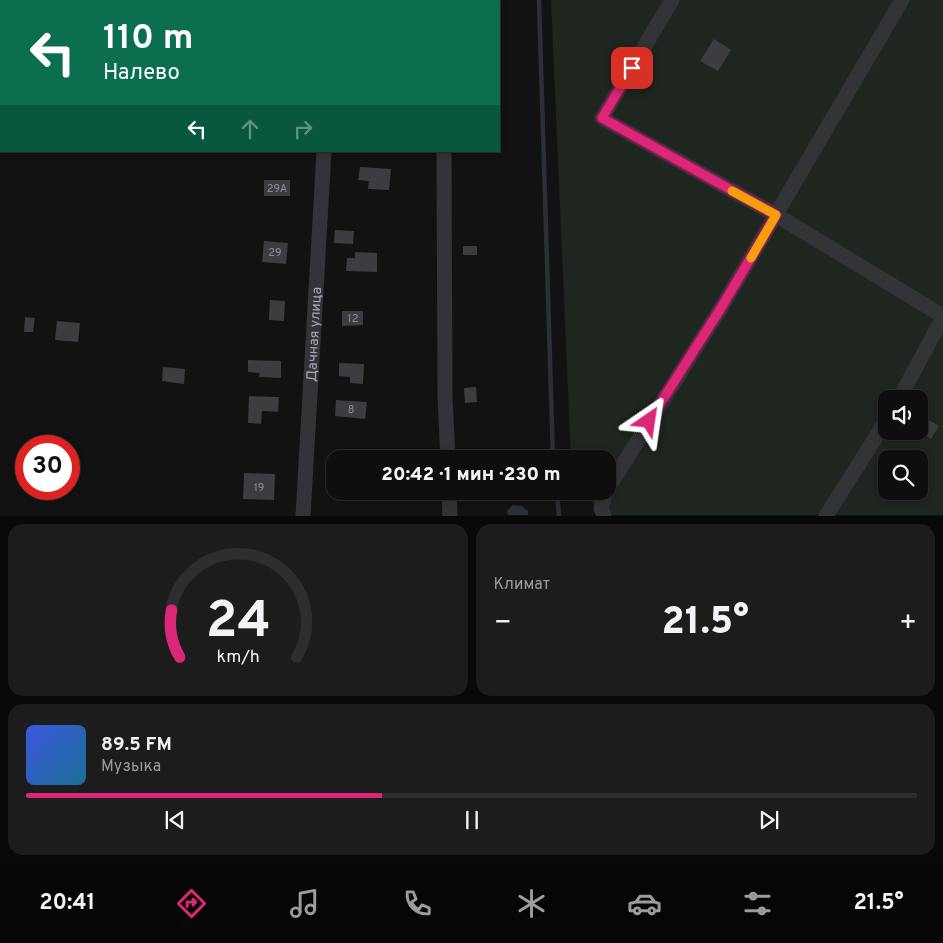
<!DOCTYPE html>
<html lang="ru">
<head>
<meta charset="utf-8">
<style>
  :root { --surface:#0e0e0e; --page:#1c1c1c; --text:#f1f3f6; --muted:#9b9c9e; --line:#2e2e2e; --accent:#db2777 }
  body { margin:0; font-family:Overpass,sans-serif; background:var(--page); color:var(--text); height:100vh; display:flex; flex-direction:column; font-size:19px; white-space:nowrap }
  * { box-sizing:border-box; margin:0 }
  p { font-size:16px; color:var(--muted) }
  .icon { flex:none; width:28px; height:28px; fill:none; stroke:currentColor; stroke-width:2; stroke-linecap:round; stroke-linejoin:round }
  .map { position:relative; height:516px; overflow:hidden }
  .panel { display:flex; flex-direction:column; gap:8px; padding:8px; background:#080808; flex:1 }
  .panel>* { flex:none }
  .top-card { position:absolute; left:0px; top:0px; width:500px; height:152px; box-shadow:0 2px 8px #0003,0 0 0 1px var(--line); background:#0b6e4f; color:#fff; overflow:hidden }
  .controls { position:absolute; left:878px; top:390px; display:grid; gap:10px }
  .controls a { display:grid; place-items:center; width:50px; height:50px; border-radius:10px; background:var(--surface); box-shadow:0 2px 8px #0003,0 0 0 1px var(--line); font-size:25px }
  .speed { position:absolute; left:15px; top:435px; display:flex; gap:10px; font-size:25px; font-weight:700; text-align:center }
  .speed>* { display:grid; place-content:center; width:65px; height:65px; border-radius:50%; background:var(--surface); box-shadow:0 2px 8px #0003,0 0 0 1px var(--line); line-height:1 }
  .speed .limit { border:8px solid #d22; background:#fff; color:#111 }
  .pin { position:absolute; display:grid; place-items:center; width:42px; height:42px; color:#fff; margin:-21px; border-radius:10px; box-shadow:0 2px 8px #0006 }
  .me { position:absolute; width:55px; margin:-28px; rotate:32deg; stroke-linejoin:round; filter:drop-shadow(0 0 4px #0008) }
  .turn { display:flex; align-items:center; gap:18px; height:105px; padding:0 20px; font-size:22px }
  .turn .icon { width:65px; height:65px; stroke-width:2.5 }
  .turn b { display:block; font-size:35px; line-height:42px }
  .lanes { display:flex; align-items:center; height:48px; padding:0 20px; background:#0003; justify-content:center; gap:25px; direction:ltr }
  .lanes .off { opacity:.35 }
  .big { font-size:38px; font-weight:800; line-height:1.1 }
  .panel .widget { flex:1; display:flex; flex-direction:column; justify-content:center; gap:8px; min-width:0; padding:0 18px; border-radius:15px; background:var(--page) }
  .panel .dial { align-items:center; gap:0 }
  .dial svg { height:130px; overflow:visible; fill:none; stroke:var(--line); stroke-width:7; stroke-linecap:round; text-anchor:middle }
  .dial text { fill:var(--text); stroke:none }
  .song { display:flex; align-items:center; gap:15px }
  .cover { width:60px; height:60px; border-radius:8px; background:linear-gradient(135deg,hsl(230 70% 55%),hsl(200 70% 35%)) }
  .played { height:5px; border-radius:2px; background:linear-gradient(90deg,var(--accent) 40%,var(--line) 40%) }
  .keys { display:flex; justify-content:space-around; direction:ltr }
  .heat { display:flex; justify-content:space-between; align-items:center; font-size:28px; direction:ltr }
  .panel .tiles { flex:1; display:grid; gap:8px; grid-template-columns:1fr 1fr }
  .widget:last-child { grid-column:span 2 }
  .trip { position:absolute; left:326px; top:450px; width:290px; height:50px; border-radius:15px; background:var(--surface); box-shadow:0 2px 8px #0003,0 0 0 1px var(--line); font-weight:800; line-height:50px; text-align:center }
  .tabs { display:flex; height:80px; justify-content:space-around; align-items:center; background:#060606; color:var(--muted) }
  .tabs .icon { width:35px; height:35px }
  .tabs .current { color:var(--accent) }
  .tabs b { font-size:22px; color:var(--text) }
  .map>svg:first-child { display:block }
  .green { fill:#1e261f; fill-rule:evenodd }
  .water { fill:#293037 }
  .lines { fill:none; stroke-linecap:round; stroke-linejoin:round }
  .stream { stroke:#293037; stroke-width:4.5 }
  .building { fill:#3c3d40 }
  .street { stroke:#333438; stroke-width:15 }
  .route-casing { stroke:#8e194d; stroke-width:12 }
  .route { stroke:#db2777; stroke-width:9 }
  .slow { stroke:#f59e0b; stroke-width:9 }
  .labels { text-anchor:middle; stroke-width:5; stroke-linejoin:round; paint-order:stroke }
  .number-label { font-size:11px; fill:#898d97 }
  .street-label { font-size:14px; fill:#a3a8b4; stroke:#0d0d0e }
</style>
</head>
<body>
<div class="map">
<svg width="943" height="516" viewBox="0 0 943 516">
  <rect width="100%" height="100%" fill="#121213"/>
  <!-- green -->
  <path class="green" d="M551 0H943V515H604C599 504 588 502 582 491H608V459H571ZM886 399H919V431H886ZM886 459H919V491H886Z"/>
  <!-- water -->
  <path class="water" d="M513 505 522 506 528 511V515H508L507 511Z"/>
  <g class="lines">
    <!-- stream -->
    <path class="stream" d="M539 0 553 459
      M557 491 559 516"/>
  </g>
  <!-- building -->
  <path class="building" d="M714 39 731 50 718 71 700 61Z
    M360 167 391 169 389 190 368 189 369 181 358 180Z
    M264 180H290V196H264Z
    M335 230 354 231 353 244 334 243Z
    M264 241 288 243 286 264 262 262Z
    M463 246H477V255H463Z
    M355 252 377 253V272L346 271 347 258H355Z
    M270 300 285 301 284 321 269 320Z
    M342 311H363V325L342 326Z
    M25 317 35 318 33 332H24Z
    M57 321 80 323 78 342 55 340Z
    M248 360 281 361V378L259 377 260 373 248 372Z
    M339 363 364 364 363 384 350 383V377L339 376Z
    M163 367 185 369 184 384 162 381Z
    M476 387 477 402 465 403 464 388Z
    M249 396 279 397 278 412 262 411 261 424 248 423Z
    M336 400 367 402 365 419 335 416Z
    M920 415 939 426 931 439 919 432Z
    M490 452V459H466V453Z
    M244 473 275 474 274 500 243 499Z"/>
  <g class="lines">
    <!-- street -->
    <g class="street">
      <path d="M672 0 602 118 776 215 943 316"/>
      <path d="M327 1V0"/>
      <path d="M444 1V0"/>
      <path d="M444 151 445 398 448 459"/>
      <path d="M899 399 943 317"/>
      <path d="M608 488 721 308 902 0"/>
      <path d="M449 491 450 516"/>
      <path id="s1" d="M303 516 324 151"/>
      <path d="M604 516 601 508 606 491"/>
      <path d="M826 516 886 421"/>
    </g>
  </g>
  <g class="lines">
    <defs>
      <path id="route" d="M632 68 602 118 776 215 721 308 649 421"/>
    </defs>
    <!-- route casing -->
    <use href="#route" class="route-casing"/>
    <!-- route -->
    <use href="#route" class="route"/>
    <!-- slow -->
    <path class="slow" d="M732 191 776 215 751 258"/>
  </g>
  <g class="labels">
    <!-- number labels -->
    <g class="number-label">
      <text x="277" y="192">29А</text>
      <text x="275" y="256">29</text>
      <text x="353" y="322">12</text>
      <text x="351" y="413">8</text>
      <text x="259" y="491">19</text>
    </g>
    <!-- street labels -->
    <g class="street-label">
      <text dy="5" stroke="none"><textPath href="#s1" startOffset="182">Дачная улица</textPath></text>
    </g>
  </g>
</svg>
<div class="controls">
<a><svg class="icon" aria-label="sound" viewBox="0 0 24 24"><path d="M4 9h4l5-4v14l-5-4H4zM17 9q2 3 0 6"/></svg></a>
<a><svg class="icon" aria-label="search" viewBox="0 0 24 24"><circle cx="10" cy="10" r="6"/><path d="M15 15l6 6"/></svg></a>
</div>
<div class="speed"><div class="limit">30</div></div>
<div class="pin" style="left:632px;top:68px;background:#d93025"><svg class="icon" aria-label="arrive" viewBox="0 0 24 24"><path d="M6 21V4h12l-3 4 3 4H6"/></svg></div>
<svg class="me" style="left:649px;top:421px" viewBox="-20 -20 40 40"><path d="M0-17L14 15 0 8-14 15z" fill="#db2777" stroke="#fff" stroke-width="4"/></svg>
<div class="trip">20:42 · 1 мин · 230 m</div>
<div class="top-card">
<div class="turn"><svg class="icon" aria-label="left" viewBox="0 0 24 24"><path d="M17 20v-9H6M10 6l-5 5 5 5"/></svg><div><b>110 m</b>Налево</div></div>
<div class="lanes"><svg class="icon" aria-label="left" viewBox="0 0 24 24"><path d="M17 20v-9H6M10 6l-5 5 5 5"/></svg><svg class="icon off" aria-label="ahead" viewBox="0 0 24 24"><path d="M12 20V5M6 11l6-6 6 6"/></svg><svg class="icon off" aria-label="right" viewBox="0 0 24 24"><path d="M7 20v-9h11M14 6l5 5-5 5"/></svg></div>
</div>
</div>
<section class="panel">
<div class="tiles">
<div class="widget dial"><svg viewBox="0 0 100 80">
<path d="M14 69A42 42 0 1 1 86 69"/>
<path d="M14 69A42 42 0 0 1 9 40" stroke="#db2777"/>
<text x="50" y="56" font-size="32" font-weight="700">24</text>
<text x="50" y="72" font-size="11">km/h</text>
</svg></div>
<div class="widget"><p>Климат</p>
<div class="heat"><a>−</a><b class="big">21.5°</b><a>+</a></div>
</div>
<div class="widget">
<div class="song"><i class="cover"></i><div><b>89.5 FM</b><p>Музыка</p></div></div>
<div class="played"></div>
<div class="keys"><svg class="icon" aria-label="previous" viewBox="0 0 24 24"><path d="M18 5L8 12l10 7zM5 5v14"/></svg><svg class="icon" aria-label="pause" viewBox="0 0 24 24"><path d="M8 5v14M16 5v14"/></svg><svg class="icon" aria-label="next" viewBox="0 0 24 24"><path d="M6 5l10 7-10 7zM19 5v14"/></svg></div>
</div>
</div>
</section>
<nav class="tabs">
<b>20:41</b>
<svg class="icon current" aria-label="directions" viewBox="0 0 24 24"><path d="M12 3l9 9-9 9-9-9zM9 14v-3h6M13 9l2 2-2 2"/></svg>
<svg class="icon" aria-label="music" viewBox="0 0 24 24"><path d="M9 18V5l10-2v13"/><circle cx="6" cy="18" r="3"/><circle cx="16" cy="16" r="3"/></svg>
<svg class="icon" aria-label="phone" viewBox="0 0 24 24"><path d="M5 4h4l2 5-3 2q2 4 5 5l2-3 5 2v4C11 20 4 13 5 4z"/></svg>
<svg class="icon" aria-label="climate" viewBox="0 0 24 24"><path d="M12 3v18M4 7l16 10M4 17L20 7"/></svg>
<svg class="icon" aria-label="car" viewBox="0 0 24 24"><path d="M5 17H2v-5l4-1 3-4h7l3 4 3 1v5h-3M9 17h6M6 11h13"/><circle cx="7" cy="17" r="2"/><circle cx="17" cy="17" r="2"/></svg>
<svg class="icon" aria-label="filters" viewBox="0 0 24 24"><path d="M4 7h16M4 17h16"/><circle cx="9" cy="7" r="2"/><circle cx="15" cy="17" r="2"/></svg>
<b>21.5°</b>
</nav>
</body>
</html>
